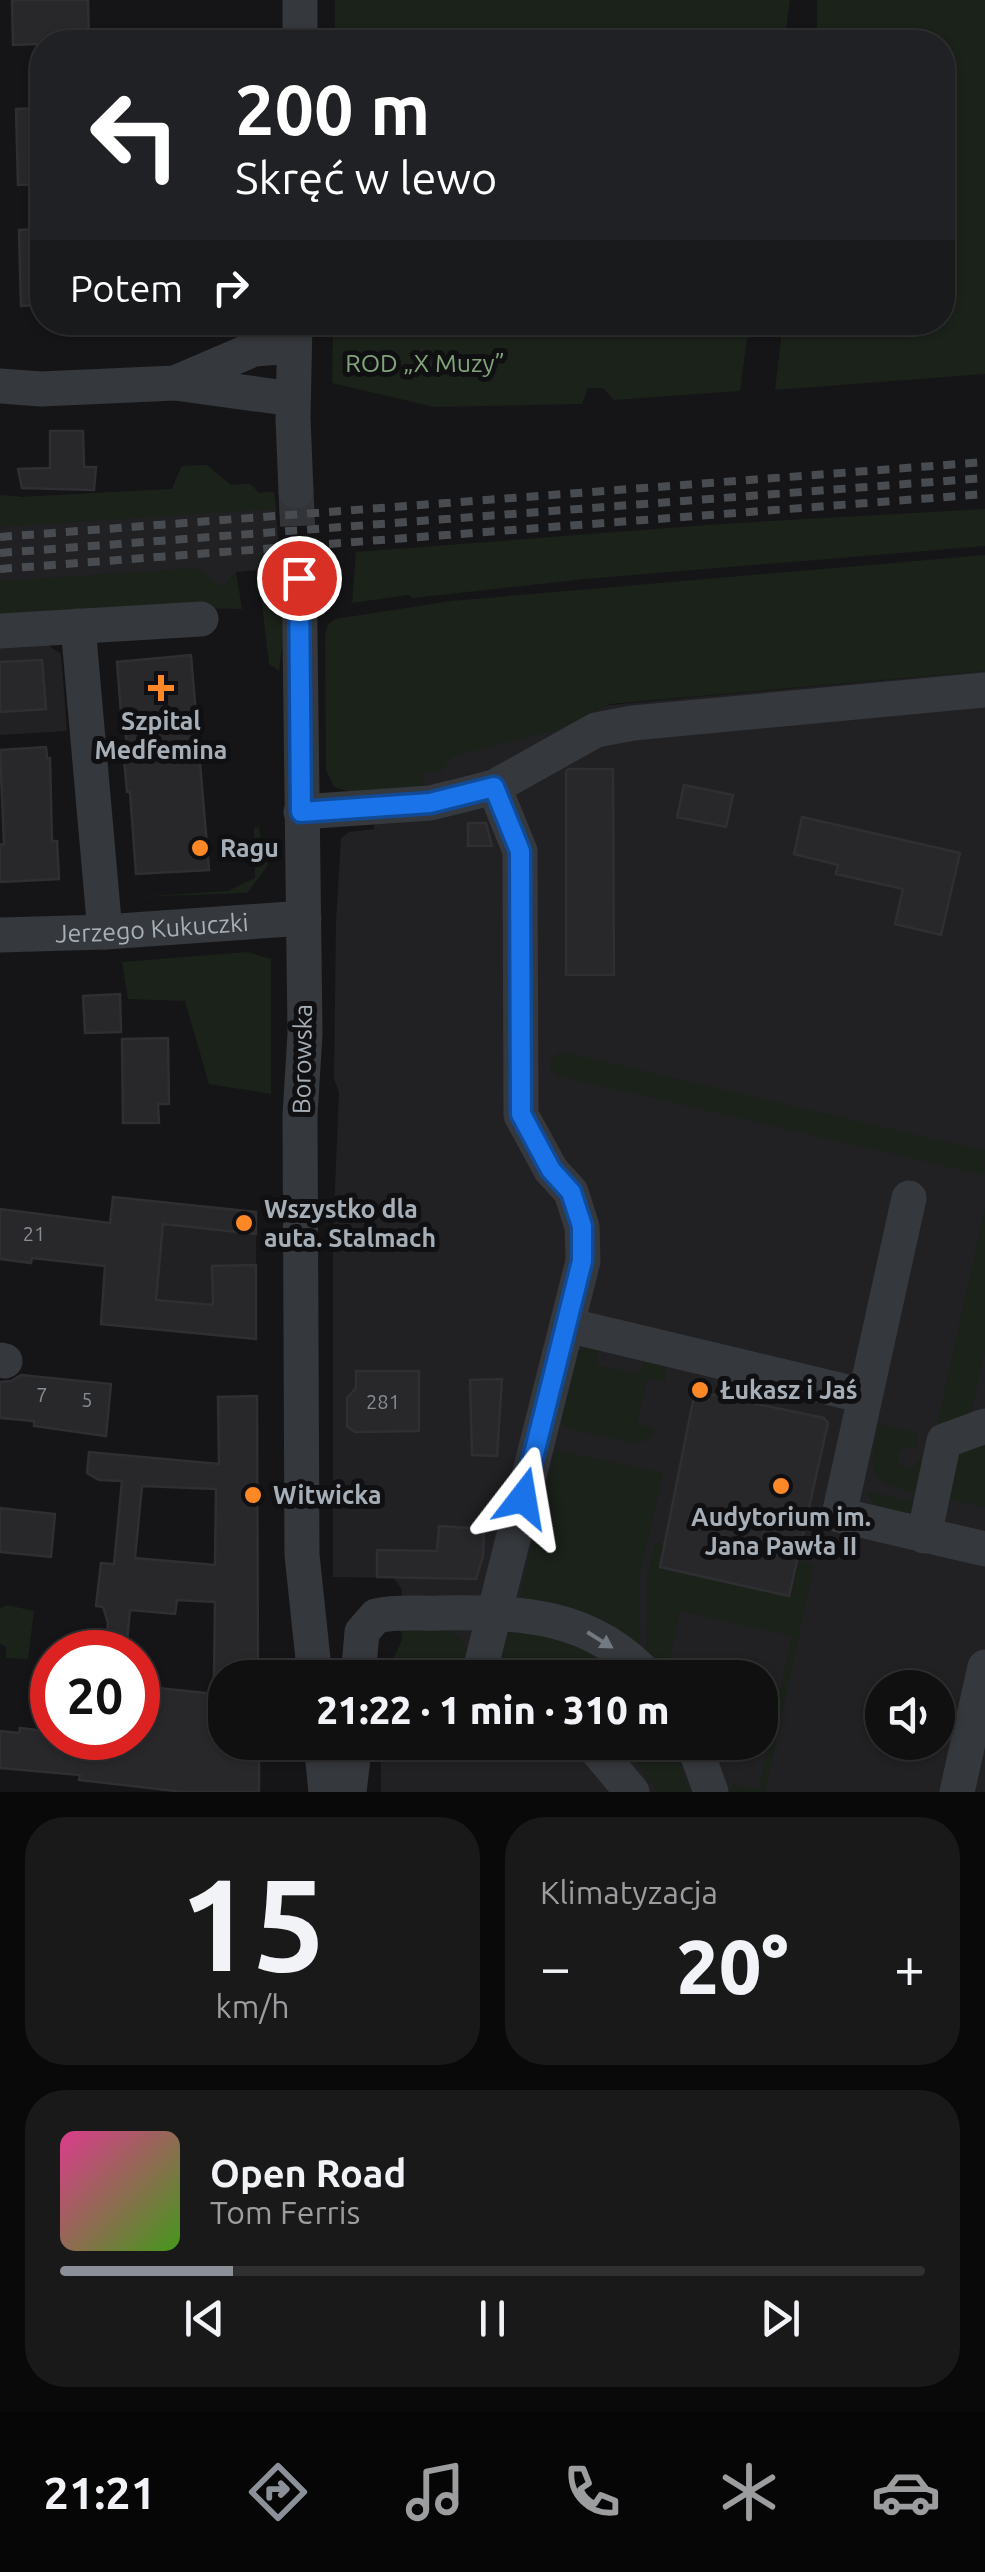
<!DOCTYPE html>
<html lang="pl">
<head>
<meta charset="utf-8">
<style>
  :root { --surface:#101011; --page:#19191a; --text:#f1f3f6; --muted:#9c9d9f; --line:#303031; --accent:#8c9099 }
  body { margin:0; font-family:Ubuntu,sans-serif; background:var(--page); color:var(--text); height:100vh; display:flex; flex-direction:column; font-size:38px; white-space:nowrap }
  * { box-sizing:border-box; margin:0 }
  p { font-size:32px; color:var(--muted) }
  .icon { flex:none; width:55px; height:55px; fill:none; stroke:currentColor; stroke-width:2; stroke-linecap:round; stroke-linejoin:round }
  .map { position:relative; height:1792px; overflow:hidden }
  .side { display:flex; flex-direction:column; gap:25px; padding:25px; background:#090909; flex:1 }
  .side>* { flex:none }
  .guide { position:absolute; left:30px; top:30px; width:925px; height:305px; border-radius:40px; box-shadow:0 2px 8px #0004,0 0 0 2px var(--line); background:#202124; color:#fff; overflow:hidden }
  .tools { position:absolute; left:865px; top:1670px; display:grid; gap:20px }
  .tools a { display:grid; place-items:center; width:90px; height:90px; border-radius:50%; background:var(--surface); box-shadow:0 2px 8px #0004,0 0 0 2px var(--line); font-size:50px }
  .speed { position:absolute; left:30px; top:1630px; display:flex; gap:20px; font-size:50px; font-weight:700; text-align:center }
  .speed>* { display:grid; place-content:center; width:130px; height:130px; border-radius:50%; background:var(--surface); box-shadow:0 2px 8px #0004,0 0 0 2px var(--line); line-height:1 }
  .speed .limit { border:15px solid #d22; background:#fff; color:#111 }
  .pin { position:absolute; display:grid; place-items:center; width:85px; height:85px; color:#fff; margin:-42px; border:5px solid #fff; border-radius:50%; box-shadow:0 2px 10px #0007 }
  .me { position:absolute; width:110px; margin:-55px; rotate:14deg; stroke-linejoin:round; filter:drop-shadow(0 0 8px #0008) }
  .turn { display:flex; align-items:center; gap:35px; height:210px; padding:0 40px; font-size:45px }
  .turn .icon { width:130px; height:130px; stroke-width:2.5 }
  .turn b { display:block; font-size:70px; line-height:85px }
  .then { display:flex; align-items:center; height:95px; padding:0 40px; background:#0003; gap:20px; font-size:38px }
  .big { font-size:75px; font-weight:800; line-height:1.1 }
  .side .card { flex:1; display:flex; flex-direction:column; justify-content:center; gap:15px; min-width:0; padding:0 35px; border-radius:40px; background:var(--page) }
  .side .dial { align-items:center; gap:0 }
  .dial b { font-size:130px; line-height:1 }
  .song { display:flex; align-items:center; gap:30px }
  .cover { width:120px; height:120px; border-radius:15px; background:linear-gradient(135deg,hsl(330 70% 55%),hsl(100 70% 35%)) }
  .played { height:10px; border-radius:5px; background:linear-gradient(90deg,var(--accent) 20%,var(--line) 20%) }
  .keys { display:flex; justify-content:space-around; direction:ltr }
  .heat { display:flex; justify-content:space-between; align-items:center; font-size:55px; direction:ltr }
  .side .tiles { flex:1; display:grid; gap:25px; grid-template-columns:1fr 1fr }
  .card:last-child { grid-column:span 2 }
  .trip { position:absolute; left:208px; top:1660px; width:570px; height:100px; border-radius:40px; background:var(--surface); box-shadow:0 2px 8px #0004,0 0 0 2px var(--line); font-weight:800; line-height:100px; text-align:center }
  .tabs { display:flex; height:160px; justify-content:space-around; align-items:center; background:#060607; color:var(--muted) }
  .tabs .icon { width:70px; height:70px }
  .tabs .selected { color:var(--accent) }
  .tabs b { font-size:45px; color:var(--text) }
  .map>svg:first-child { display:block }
  .built { fill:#212124; fill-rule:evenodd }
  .green { fill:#1b221a }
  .building { fill:#28282b; stroke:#2f2f33; stroke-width:2.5; fill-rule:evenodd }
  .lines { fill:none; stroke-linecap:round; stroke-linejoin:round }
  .minor-tunnel { stroke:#323437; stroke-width:35; stroke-dasharray:35 18; stroke-linecap:butt }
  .minor { stroke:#35383c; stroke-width:35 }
  .rail { stroke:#484c51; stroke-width:8; stroke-dasharray:12 10; stroke-linecap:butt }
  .oneway { fill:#737980 }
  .route-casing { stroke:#114b97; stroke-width:25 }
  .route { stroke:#1a73e8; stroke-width:18 }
  .poi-dot { fill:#fe8726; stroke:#101012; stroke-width:4 }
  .labels { text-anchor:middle; stroke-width:10; stroke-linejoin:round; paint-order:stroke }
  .number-label { font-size:20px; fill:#868c94 }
  .park-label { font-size:25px; fill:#81a47b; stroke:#101012 }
  .poi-label { font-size:25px; font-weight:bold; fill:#a6afb8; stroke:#101012; text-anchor:start }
  .street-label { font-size:25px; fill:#a6afb8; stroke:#101012 }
</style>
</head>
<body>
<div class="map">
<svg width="985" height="1792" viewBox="0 0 985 1792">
  <rect width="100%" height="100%" fill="#151517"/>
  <!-- built -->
  <path class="built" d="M207 465 231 485 250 484 259 493 274 492 280 557 264 559 258 570 236 572 222 588 0 621V495L22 497 172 489 182 466Z
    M37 637 61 654 67 731 0 735V640Z
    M985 671V1792H381V1743L760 1742V1678L385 1677 402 1640V1590L394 1578 333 1577V1238L339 1092 334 1079 336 922 341 838 349 832 374 829 371 788 451 715 611 705ZM882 1688H938V1742H882Z
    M113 1197 256 1211V1340L101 1323Z"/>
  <!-- green -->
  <path class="green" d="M335 0H790L784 42H335Z
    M817 0H985V374L775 390 783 323 942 322V42H817Z
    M333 323V322L749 323 740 391 614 400 603 388H588L582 404 434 407 332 383Z
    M207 465 231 485 250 484 259 493 274 492 276 509 0 527V495L22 497 172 489 182 466Z
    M985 509V546L585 579 413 598 408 595 352 603 356 552 720 524Z
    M985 555V671L610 704 556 730 453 756 440 772 422 773 424 790 363 796 334 787 326 770 325 636 328 624 335 619 451 601Z
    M280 557 287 607 279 671 269 664 258 570 264 559Z
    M198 568 222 588 236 572 242 609 199 608 0 621V581Z
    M259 827 262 854 268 865 247 893 136 897 228 891 255 878 254 828Z
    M248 952 271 959V1094L209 1084 185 1001 128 999 122 962Z
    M563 1052 985 1151 984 1175 558 1076 551 1070C548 1061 553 1054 563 1052Z
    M985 1208V1352L968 1425 936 1430Z
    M591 1345 599 1346 596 1365 640 1374 645 1358 659 1359 665 1368 666 1382 647 1378 637 1423 655 1429 651 1438 638 1444 567 1428 558 1419 576 1353Z
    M879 1424 918 1433 916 1448 904 1446 897 1455 900 1466 912 1468 919 1460 930 1464 925 1495C870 1482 867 1480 879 1424Z
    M985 1434V1507L939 1497 951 1443Z
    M555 1450 663 1473 640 1575V1655L520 1596Z
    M865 1491 923 1504 920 1522 880 1511Z
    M655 1542 665 1544 660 1567 789 1596 798 1561 814 1565 765 1792H726L733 1785 759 1789 792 1636 680 1611 666 1677 646 1660 647 1577Z
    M7 1605 34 1611 28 1659 6 1658V1647L0 1644V1608Z
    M401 1627C434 1627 458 1620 469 1658L464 1677 385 1678 402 1640Z
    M516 1628 581 1648 624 1677H495L506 1632Z
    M621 1743H674L689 1792H658Z"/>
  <!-- building -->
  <path class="building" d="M12 0H88L89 42 13 45Z
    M42 108V184L18 185 16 109Z
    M42 229V305L21 306 19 230Z
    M50 431H83L84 467H96L94 490 22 488 18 469 50 468Z
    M191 655 209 870 136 874 130 792H127L124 758H127L125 712 121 713 117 662Z
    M42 660 46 709 0 712V662Z
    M46 747 47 758H50L52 841H57L59 879 0 882V845L4 844 0 750Z
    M569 769H613L614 975H566V771Z
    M684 785 733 795 726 827 677 817Z
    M802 817 960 853 941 935 895 924 903 889 836 874 838 865 794 854Z
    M468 823H486L492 846H468Z
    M120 994 121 1032 85 1033 83 996Z
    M168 1038 169 1104H158L159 1123H123L122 1039Z
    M113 1197 256 1212V1234L163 1224 156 1300 213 1305 212 1266 256 1265V1339L101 1324 105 1266 32 1258 31 1263 0 1259V1209L110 1223Z
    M356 1371H419V1431L355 1432 347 1426V1398L356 1388Z
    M21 1375 111 1384 106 1436 34 1426V1421L0 1418V1382L11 1381Z
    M502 1379 497 1456 472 1455 470 1380Z
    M710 1394 824 1418 828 1423 789 1596 660 1567 694 1396 704 1398Z
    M257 1396 258 1678H214L215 1602 177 1600 175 1614 130 1610 126 1652H105L108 1623 103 1607 96 1606 101 1563 114 1564 122 1481 99 1480 87 1473 89 1452 219 1464 218 1397ZM142 1486 216 1489 215 1565 135 1558Z
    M0 1508 55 1514 51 1557 0 1552Z
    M439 1526 484 1529 483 1556 476 1579 377 1577V1550L437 1551Z
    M138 1686 225 1695V1742H259V1792H184L79 1780 80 1775 0 1768V1731L19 1733 20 1728 52 1732V1738H138Z"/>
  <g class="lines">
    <!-- minor-tunnel -->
    <path class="minor-tunnel" d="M296 491 299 556"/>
    <!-- minor -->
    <g class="minor">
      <path d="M300 42V0"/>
      <path d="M295 322 293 418 296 491"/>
      <path d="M177 382 254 349 294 346"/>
      <path d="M0 386 41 389 175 383 293 399"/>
      <path d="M299 556 305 1034 300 1115 302 1555 315 1678"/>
      <path d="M78 626 105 932"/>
      <path d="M0 631 201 619"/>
      <path d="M301 812 430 803 459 796 494 787 596 730 633 723 985 690"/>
      <path id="s1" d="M0 935 105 932 304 918"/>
      <path d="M909 1198 839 1515 985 1549"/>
      <path d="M567 1325 864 1396"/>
      <path d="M0 1360 5 1361"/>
      <path d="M924 1536 944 1441 985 1426"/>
      <path d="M358 1678 362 1632 376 1616C397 1611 418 1614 439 1613 519 1612 591 1613 649 1678"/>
      <path d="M478 1678 583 1261 582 1227 571 1192 551 1170 521 1115 520 851 494 787"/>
      <path d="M321 1742 326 1792"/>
      <path d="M590 1742 632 1792"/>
      <path d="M693 1742 711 1792"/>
      <path d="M349 1792 355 1742"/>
      <path d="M957 1792 985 1667"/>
    </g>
    <!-- rail -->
    <path class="rail" d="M0 537 985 462
      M0 553 985 478
      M0 569 985 494"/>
  </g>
  <!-- one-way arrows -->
  <defs><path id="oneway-solid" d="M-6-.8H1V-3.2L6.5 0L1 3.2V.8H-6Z" transform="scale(2.5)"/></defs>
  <use class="oneway" href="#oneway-solid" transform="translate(600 1640) rotate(32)"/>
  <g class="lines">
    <defs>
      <path id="route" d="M299 578 301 812 430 803 494 787 520 851 521 1114 551 1170 571 1192 582 1226V1261L523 1498"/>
    </defs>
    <!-- route casing -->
    <use href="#route" class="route-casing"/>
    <!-- route -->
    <use href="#route" class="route"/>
  </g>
  <!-- markers -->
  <g class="poi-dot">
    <path d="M156 673h10v10h10v10h-10v10h-10v-10h-10v-10h10z"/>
    <circle cx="200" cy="848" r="10"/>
    <circle cx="244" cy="1223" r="10"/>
    <circle cx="700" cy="1390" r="10"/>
    <circle cx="781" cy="1486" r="10"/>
    <circle cx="253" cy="1495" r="10"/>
  </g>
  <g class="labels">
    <!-- number labels -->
    <g class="number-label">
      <text x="34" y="1241">21</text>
      <text x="42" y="1402">7</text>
      <text x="87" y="1407">5</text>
      <text x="383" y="1409">281</text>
    </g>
    <!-- park labels -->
    <g class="park-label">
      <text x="425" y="372">ROD „X Muzy”</text>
    </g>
    <!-- poi labels -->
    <g class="poi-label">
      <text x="161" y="730" text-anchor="middle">Szpital<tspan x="161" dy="29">Medfemina</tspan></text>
      <text x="220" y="857">Ragu</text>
      <text x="264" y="1218">Wszystko dla<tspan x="264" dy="29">auta. Stalmach</tspan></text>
      <text x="720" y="1399">Łukasz i Jaś</text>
      <text x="273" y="1504">Witwicka</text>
      <text x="781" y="1526" text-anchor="middle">Audytorium im.<tspan x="781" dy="29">Jana Pawła II</tspan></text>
    </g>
    <!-- street labels -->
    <g class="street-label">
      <text dy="9" stroke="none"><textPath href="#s1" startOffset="152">Jerzego Kukuczki</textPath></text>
      <text transform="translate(302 1059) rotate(-89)" y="9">Borowska</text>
    </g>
  </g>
</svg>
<div class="tools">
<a><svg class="icon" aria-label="sound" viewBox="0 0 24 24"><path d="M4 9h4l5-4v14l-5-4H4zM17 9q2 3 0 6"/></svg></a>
</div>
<div class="speed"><div class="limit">20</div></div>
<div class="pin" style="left:299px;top:578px;background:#d93025"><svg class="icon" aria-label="arrive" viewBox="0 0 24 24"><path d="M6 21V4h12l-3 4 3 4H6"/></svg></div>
<svg class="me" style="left:523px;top:1498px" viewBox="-20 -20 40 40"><path d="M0-17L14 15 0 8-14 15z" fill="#1a73e8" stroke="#fff" stroke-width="4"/></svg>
<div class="trip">21:22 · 1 min · 310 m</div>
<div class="guide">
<div class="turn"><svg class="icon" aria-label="left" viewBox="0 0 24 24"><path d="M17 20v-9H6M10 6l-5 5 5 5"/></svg><div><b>200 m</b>Skręć w lewo</div></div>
<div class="then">Potem<svg class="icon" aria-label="right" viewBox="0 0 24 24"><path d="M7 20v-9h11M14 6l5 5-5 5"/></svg></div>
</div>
</div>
<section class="side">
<div class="tiles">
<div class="card dial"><b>15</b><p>km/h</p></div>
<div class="card"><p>Klimatyzacja</p>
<div class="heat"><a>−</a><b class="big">20°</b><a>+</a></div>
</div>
<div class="card">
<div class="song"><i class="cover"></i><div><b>Open Road</b><p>Tom Ferris</p></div></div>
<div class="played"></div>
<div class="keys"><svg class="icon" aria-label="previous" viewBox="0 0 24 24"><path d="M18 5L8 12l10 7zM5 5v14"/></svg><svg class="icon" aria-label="pause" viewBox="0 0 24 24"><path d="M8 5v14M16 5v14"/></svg><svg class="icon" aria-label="next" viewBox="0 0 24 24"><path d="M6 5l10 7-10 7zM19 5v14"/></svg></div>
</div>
</div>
</section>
<nav class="tabs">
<b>21:21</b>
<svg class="icon selected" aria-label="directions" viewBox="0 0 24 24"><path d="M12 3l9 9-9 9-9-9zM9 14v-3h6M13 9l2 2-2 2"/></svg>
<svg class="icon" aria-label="music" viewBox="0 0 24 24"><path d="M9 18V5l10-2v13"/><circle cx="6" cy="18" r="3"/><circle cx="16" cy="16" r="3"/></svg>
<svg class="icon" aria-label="phone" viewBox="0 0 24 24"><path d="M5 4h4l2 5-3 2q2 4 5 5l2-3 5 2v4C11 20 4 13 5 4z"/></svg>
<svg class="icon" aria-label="climate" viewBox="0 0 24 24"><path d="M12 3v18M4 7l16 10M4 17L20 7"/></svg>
<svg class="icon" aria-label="car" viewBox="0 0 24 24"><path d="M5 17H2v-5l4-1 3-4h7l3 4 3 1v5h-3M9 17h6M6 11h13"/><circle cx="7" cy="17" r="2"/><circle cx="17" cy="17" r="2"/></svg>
</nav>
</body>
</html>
